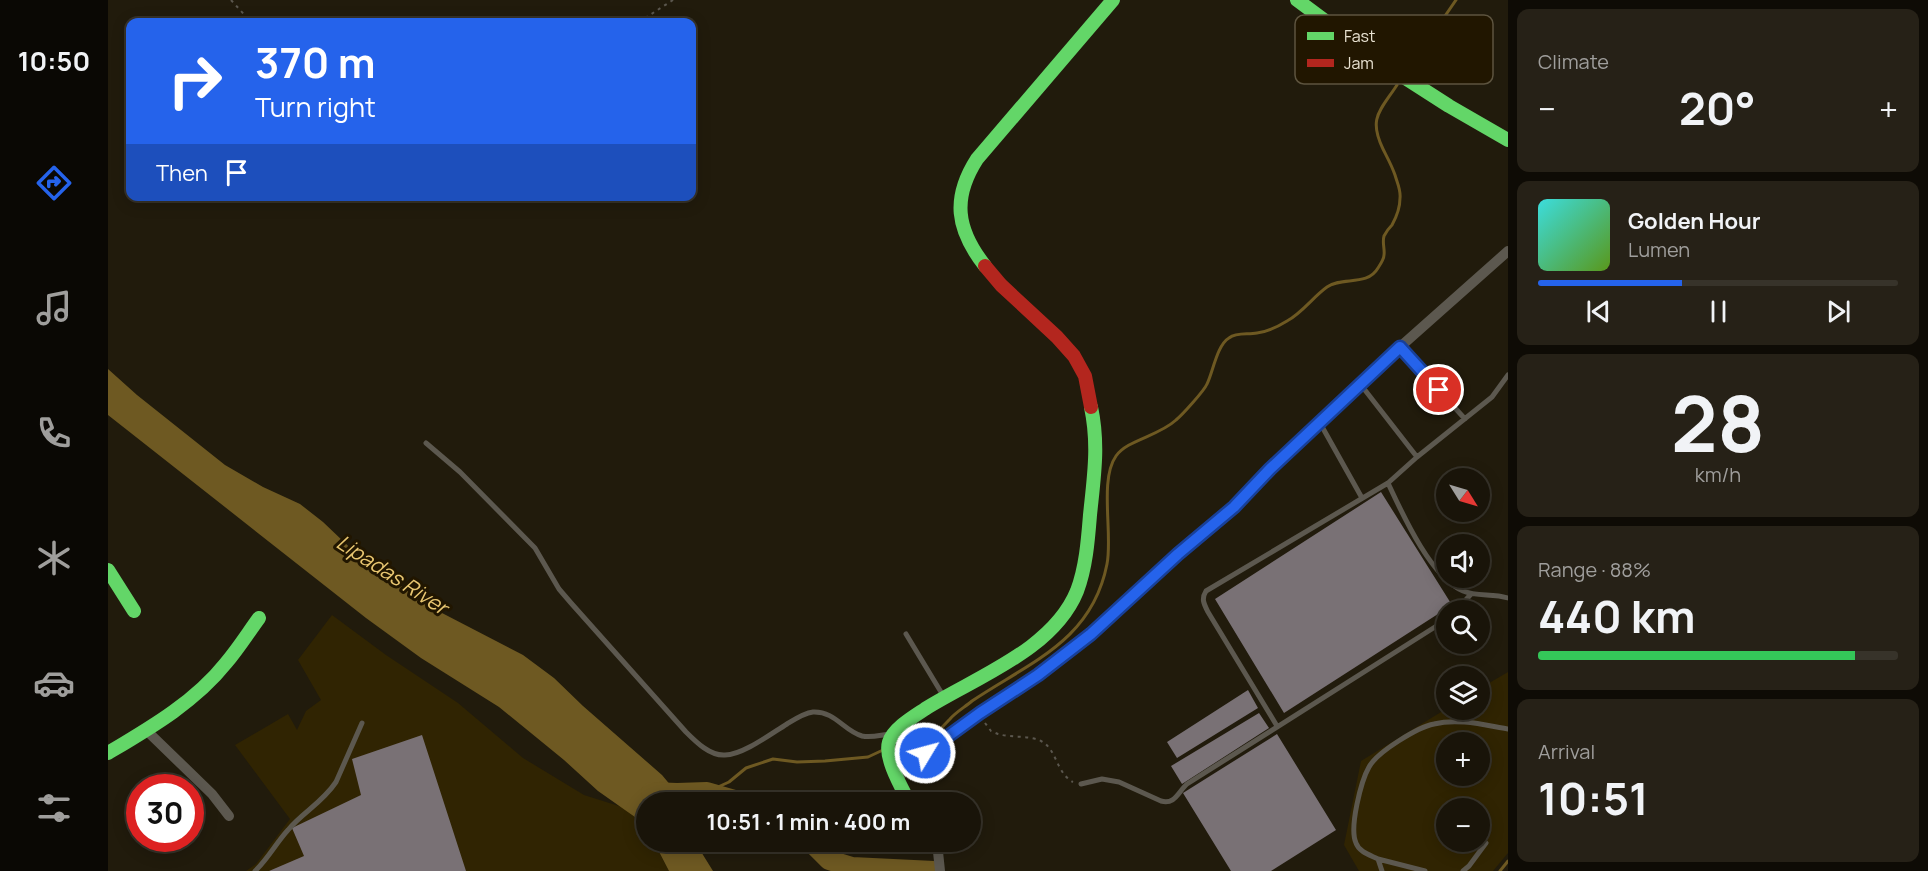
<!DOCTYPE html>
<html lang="en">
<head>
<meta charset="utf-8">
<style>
  :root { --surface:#191409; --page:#262117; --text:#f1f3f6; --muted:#9f9e9c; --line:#37332a; --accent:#2563eb }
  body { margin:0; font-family:Manrope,sans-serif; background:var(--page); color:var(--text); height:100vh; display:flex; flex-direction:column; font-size:22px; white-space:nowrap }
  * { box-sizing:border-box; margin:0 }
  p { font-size:20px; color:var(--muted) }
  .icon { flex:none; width:33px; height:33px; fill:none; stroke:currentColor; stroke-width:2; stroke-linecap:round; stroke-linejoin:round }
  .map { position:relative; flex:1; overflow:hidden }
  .details { display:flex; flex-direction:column; gap:9px; padding:9px; background:#0e0b05; width:420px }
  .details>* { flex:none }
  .hud { position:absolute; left:18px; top:18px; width:570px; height:183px; border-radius:12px; box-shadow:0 3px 15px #0003,0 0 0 2px var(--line); background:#2563eb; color:#fff; overflow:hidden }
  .needle { width:39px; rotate:127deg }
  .fabs { position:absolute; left:1328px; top:468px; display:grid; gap:12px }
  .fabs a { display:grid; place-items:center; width:54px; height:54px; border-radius:50%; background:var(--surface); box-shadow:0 3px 15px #0003,0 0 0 2px var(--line); font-size:30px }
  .speed { position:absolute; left:18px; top:774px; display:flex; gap:12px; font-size:30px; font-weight:700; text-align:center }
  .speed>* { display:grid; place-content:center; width:78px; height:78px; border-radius:50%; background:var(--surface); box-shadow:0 3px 15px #0003,0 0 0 2px var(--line); line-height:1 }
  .speed .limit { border:9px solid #d22; background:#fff; color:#111 }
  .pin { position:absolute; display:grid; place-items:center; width:51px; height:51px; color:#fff; margin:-26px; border:3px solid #fff; border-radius:50%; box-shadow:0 2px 6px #0007 }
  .me { position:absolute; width:66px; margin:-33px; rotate:53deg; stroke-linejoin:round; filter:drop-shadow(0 0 4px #0008) }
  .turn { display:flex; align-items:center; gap:21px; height:126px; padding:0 30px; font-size:27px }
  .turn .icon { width:78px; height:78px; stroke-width:2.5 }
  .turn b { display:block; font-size:42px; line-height:51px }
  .then { display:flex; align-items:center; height:57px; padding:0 30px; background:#0003; gap:12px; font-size:22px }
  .big { font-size:45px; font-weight:700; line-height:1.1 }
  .details .tile { flex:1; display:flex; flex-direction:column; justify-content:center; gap:9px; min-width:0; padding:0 21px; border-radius:12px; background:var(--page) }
  .details .dial { align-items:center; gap:0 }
  .dial b { font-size:78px; line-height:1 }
  .song { display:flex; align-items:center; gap:18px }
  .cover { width:72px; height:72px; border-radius:9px; background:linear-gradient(135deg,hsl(180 70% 55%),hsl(90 70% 35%)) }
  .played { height:6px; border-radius:3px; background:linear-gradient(90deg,var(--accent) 40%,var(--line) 40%) }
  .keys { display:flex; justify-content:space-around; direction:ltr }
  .heat { display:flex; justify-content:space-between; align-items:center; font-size:33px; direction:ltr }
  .charge { height:9px; border-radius:4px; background:linear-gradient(90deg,#34c759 88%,var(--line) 0) }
  .trip { position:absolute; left:528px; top:792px; width:345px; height:60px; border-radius:30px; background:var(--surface); box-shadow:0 3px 15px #0003,0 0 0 2px var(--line); font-weight:700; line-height:60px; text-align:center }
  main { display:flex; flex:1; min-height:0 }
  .tabs { display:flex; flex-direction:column; width:108px; justify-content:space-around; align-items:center; background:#0a0804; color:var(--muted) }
  .tabs .icon { width:42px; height:42px }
  .tabs .current { color:var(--accent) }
  .tabs b { font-size:27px; color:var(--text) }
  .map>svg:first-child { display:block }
  .built { fill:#302402; fill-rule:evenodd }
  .water { fill:#6e5922 }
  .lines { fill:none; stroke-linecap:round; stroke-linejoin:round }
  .stream { stroke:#6e5922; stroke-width:3 }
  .river { stroke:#6e5922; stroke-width:20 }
  .building { fill:#797175 }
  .path { stroke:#5b574e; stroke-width:2; stroke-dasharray:3 4.5; stroke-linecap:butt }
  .lane { stroke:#5c584f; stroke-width:5 }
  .street { stroke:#5c584f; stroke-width:10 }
  .fast { stroke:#63d668; stroke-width:14 }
  .jam { stroke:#b3261e; stroke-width:14 }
  .route-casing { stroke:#184099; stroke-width:15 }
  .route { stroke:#2563eb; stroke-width:10 }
  .labels { text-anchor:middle; stroke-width:6; stroke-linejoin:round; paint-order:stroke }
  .water-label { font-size:21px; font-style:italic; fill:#e8c670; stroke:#211600 }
  .key { fill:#211600; stroke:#5d543f; stroke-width:1.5 }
  .key-label { font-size:16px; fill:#e9e3d2 }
</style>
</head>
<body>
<main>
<nav class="tabs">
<b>10:50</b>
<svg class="icon current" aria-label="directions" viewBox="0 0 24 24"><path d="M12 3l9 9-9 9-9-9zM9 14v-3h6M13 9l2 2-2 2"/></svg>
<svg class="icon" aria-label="music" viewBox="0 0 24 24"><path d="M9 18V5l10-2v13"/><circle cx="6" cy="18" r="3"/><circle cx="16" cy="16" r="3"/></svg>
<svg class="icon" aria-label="phone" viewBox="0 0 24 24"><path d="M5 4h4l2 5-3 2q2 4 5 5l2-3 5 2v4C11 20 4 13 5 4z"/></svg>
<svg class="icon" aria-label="climate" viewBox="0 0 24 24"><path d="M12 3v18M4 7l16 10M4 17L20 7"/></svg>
<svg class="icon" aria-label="car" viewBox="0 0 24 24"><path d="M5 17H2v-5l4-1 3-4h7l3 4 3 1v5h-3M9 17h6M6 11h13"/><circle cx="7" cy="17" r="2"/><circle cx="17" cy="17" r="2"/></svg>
<svg class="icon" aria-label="filters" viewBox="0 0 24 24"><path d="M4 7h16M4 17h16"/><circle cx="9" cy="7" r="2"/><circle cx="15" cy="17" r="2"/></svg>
</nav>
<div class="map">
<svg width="1400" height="871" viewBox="0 0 1400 871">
  <rect width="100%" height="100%" fill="#211b0c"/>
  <!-- built -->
  <path class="built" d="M224 615 278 655 350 703 415 758 476 795 514 807 534 822 538 830V842H546L561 871H138L148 864 182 819 127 745 180 714 189 730 198 711 213 700 190 660Z
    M1400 672V853L1385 871H1251L1236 845 1253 761 1338 709 1371 710V689ZM1338 742H1371V776H1338ZM1338 808H1371V842H1338Z"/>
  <!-- water -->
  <path class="water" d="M0 369 29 395 117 465 155 487 192 504 215 522 257 562 334 613 415 655 446 678 475 706 554 775 569 793 573 802H538V830L534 822 490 791 456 760 391 707 313 658 258 618 0 415Z
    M546 842H587L605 871H561Z"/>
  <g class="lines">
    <!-- stream -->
    <path class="stream" d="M1300 70 1348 0
      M785 748C797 746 811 745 821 738 830 733 835 726 842 719 848 712 857 707 864 701 922 662 984 641 999 564 1005 535 991 480 1008 456 1019 440 1051 436 1068 420 1074 415 1096 391 1099 384 1105 372 1109 345 1121 338 1129 332 1140 335 1149 333 1158 332 1171 326 1179 321 1194 313 1205 297 1219 287 1234 276 1259 287 1270 268 1272 265 1276 259 1276 255 1277 249 1274 243 1276 236 1278 232 1281 228 1284 225 1289 216 1292 207 1292 198 1293 190 1289 182 1287 175 1284 166 1279 157 1275 149 1260 118 1272 111 1289 85
      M599 792 621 782 638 768 665 759 689 762 717 761 760 757 775 750
      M1392 871 1400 861"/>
    <!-- river -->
    <path class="river" d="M543 792 569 793 599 792 634 802
      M703 842 721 860 744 867 826 871"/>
  </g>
  <!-- building -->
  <path class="building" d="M1273 492 1344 605 1176 713 1107 599Z
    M1140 690 1150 708 1069 758 1059 742Z
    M1151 713 1161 728 1074 784 1063 766Z
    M1169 734 1228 830 1163 871H1123L1075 793Z
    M314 735 358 871H161L196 856 184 828 253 795 244 759Z"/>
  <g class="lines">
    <!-- path -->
    <path class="path" d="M123 0 143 22
      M531 22 565 0
      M877 723 883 731 890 734C903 738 921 735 933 741 949 749 948 773 965 782"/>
    <!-- lane -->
    <path class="lane" d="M1292 347 1357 419
      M1253 385 1309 457
      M1212 423 1254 498
      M318 443 352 472 427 548 451 589 463 603 578 732C588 742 602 756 617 755 635 755 664 733 679 724 687 719 696 713 705 712 727 711 736 731 754 736 764 738 772 735 782 734
      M1280 483C1294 513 1323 578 1355 591 1369 597 1385 593 1400 598
      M1349 610 1363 594
      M798 634 836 697
      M1169 726 1100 612C1096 604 1093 599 1098 591L1280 483 1309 457 1384 397 1400 375
      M973 784 994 779 1011 782 1053 801C1067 805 1070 792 1079 784L1338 620
      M1270 859 1317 871
      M147 871C160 859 168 843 180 830 195 812 214 803 228 782L254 723
      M1274 871 1270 859C1262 855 1251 852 1248 843 1241 828 1253 781 1261 767 1269 752 1310 727 1326 724 1350 718 1376 725 1400 729
      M1355 871 1361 866 1378 843"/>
    <!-- street -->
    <path class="street" d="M39 731 104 794 121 816
      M789 778 817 753 847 730 930 675 983 634 1070 554 1126 507 1162 469 1292 347 1400 251
      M829 842 832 871"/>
    <!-- fast -->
    <path class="fast" d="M1189 0 1274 63 1341 106 1400 140
      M877 266C848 229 844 198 869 159L1005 0
      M0 570 26 611
      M0 753C42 728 87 702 118 663 130 649 140 633 151 618
      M801 802C794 788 776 758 781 742 786 728 805 717 817 709 868 677 945 650 969 591 978 567 980 540 982 515 986 476 991 445 983 407"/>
    <!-- jam -->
    <path class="jam" d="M877 266 893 285 949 337 966 356 977 376 983 407"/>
  </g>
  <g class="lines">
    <defs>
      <path id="route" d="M817 753 872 713 930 675 983 634 1070 554 1126 507 1162 469 1292 347 1331 390"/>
    </defs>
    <!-- route casing -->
    <use href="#route" class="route-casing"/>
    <!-- route -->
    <use href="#route" class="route"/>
  </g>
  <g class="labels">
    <!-- water labels -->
    <g class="water-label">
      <text transform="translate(284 575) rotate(33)" y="7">Lipadas River</text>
    </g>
  </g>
  <!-- legend -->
  <rect x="1187" y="15" width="198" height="69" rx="9" class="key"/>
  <rect x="1199" y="32" width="27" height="8" fill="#63d668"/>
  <rect x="1199" y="59" width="27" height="8" fill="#b3261e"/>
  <g class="key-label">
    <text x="1236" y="42">Fast</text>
    <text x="1236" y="69">Jam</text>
  </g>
</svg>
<div class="fabs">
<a><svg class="needle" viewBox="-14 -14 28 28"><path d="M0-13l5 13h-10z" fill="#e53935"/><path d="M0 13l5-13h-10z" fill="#9f9e9c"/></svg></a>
<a><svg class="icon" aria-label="sound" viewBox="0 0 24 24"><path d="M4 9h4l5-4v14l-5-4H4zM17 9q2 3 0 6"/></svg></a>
<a><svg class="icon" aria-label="search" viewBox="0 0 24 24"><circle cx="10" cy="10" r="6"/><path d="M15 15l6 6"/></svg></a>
<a><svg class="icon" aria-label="layers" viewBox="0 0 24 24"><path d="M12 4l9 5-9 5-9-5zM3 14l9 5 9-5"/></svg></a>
<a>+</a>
<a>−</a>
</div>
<div class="speed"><div class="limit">30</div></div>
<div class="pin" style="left:1331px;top:390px;background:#d93025"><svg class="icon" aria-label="arrive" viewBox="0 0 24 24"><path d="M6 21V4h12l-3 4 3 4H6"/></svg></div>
<svg class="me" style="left:817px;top:753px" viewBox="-20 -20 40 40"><circle r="17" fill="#2563eb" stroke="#fff" stroke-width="3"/><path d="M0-11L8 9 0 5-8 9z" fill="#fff"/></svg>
<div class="trip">10:51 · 1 min · 400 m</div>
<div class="hud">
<div class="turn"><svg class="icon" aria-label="right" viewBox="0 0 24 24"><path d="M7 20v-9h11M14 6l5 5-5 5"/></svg><div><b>370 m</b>Turn right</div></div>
<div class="then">Then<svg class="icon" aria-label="arrive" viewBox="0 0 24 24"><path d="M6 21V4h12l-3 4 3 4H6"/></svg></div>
</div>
</div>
<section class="details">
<div class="tile"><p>Climate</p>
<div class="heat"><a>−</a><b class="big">20°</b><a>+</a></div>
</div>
<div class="tile">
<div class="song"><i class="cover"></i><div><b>Golden Hour</b><p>Lumen</p></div></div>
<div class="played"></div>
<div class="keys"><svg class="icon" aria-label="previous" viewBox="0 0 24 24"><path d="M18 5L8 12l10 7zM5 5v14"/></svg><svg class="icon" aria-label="pause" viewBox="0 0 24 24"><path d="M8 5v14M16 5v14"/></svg><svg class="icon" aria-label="next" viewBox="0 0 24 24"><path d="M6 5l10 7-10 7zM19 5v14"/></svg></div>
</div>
<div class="tile dial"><b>28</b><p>km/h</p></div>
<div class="tile"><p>Range · 88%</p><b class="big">440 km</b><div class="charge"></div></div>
<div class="tile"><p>Arrival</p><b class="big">10:51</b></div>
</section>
</main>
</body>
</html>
